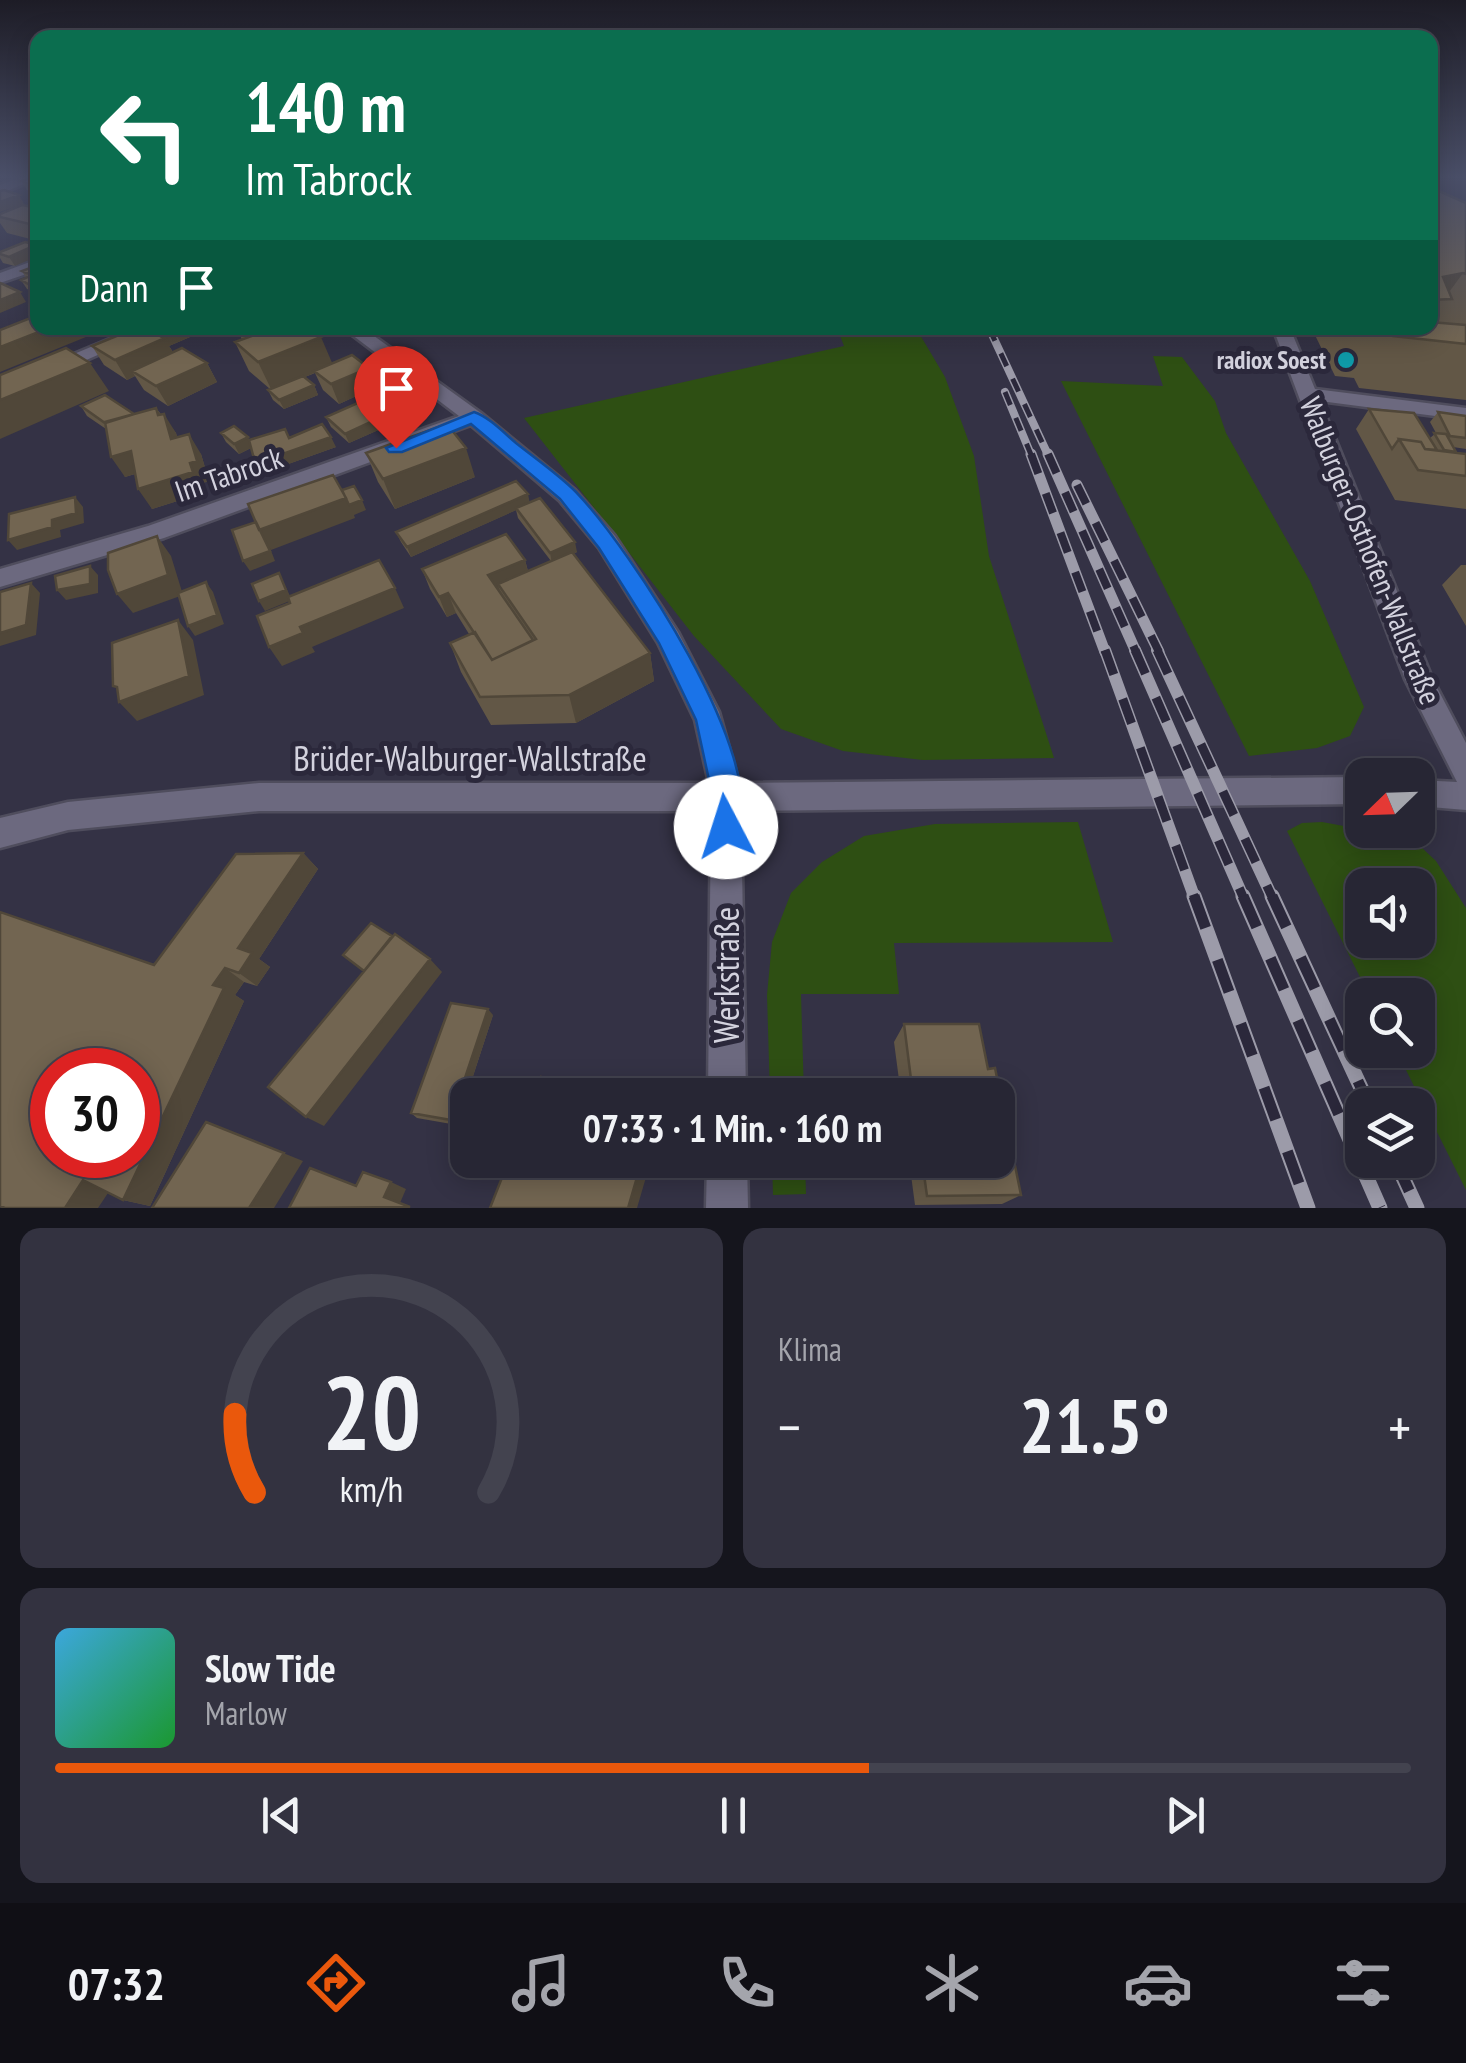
<!DOCTYPE html>
<html lang="de">
<head>
<meta charset="utf-8">
<style>
  :root { --surface:#272634; --page:#333240; --text:#f1f3f6; --muted:#a4a5ac; --line:#43434f; --accent:#ea580c }
  body { margin:0; font-family:"PT Sans Narrow",sans-serif; background:var(--page); color:var(--text); height:100vh; display:flex; flex-direction:column; font-size:38px; white-space:nowrap }
  * { box-sizing:border-box; margin:0 }
  p { font-size:32px; color:var(--muted) }
  .icon { flex:none; width:55px; height:55px; fill:none; stroke:currentColor; stroke-width:2; stroke-linecap:round; stroke-linejoin:round }
  .map { position:relative; height:1208px; overflow:hidden }
  .details { display:flex; flex-direction:column; gap:20px; padding:20px; background:#15151d; flex:1 }
  .details>* { flex:none }
  .hud { position:absolute; left:30px; top:30px; width:1408px; height:305px; border-radius:20px; box-shadow:0 5px 25px #0003,0 0 0 2px var(--line); background:#0b6e4f; color:#fff; overflow:hidden }
  .needle { width:65px; rotate:247deg }
  .buttons { position:absolute; left:1345px; top:758px; display:grid; gap:20px }
  .buttons a { display:grid; place-items:center; width:90px; height:90px; border-radius:20px; background:var(--surface); box-shadow:0 5px 25px #0003,0 0 0 2px var(--line); font-size:50px }
  .speed { position:absolute; left:30px; top:1048px; display:flex; gap:20px; font-size:50px; font-weight:700; text-align:center }
  .speed>* { display:grid; place-content:center; width:130px; height:130px; border-radius:50%; background:var(--surface); box-shadow:0 5px 25px #0003,0 0 0 2px var(--line); line-height:1 }
  .speed .limit { border:15px solid #d22; background:#fff; color:#111 }
  .pin { position:absolute; display:grid; place-items:center; width:85px; height:85px; color:#fff; margin:-102px -42px; border-radius:50% 50% 50% 0; rotate:-45deg; box-shadow:0 0 10px #0007 }
  .pin .icon { rotate:45deg }
  .me { position:absolute; width:110px; margin:-55px; rotate:355deg; stroke-linejoin:round; filter:drop-shadow(0 0 8px #0008) }
  .turn { display:flex; align-items:center; gap:35px; height:210px; padding:0 50px; font-size:45px }
  .turn .icon { width:130px; height:130px; stroke-width:2.5 }
  .turn b { display:block; font-size:70px; line-height:85px }
  .then { display:flex; align-items:center; height:95px; padding:0 50px; background:#0003; gap:20px; font-size:38px }
  .big { font-size:75px; font-weight:600; line-height:1.1 }
  .details .tile { flex:1; display:flex; flex-direction:column; justify-content:center; gap:15px; min-width:0; padding:0 35px; border-radius:20px; background:var(--page) }
  .details .dial { align-items:center; gap:0 }
  .dial svg { height:260px; overflow:visible; fill:none; stroke:var(--line); stroke-width:7; stroke-linecap:round; text-anchor:middle }
  .dial text { fill:var(--text); stroke:none }
  .song { display:flex; align-items:center; gap:30px }
  .cover { width:120px; height:120px; border-radius:15px; background:linear-gradient(135deg,hsl(200 70% 55%),hsl(130 70% 35%)) }
  .played { height:10px; border-radius:5px; background:linear-gradient(90deg,var(--accent) 60%,var(--line) 60%) }
  .keys { display:flex; justify-content:space-around; direction:ltr }
  .heat { display:flex; justify-content:space-between; align-items:center; font-size:55px; direction:ltr }
  .details .tiles { flex:1; display:grid; gap:20px; grid-template-columns:1fr 1fr }
  .tile:last-child { grid-column:span 2 }
  .trip { position:absolute; left:450px; top:1078px; width:565px; height:100px; border-radius:20px; background:var(--surface); box-shadow:0 5px 25px #0003,0 0 0 2px var(--line); font-weight:600; line-height:100px; text-align:center }
  .menu { display:flex; height:160px; justify-content:space-around; align-items:center; background:#100f15; color:var(--muted) }
  .menu .icon { width:70px; height:70px }
  .menu .on { color:var(--accent) }
  .menu b { font-size:45px; color:var(--text) }
  .map>svg:first-child { display:block }
  .green { fill:#2e4f13; fill-rule:evenodd }
  .lines { fill:none; stroke-linecap:round; stroke-linejoin:round }
  .minor-casing { stroke:#4f4d5d; stroke-width:5 }
  .minor { fill:#6c697f; fill-rule:evenodd }
  .rail-far3-casing { stroke:#9c9ba9; stroke-width:8 }
  .rail-far2-casing { stroke:#9c9ba9; stroke-width:11 }
  .rail-far1-casing { stroke:#9c9ba9; stroke-width:12 }
  .rail-casing { stroke:#9c9ba9; stroke-width:15 }
  .rail-far3 { stroke:#2b283b; stroke-width:5; stroke-dasharray:14; stroke-linecap:butt }
  .rail-far2 { stroke:#2b283b; stroke-width:8; stroke-dasharray:21; stroke-linecap:butt }
  .rail-far1 { stroke:#2b283b; stroke-width:9; stroke-dasharray:26; stroke-linecap:butt }
  .rail { stroke:#2b283b; stroke-width:11; stroke-dasharray:34; stroke-linecap:butt }
  .wall { fill:#625746 }
  .shaded-wall { fill:#504739 }
  .building { fill:#726551; stroke:#504739; stroke-width:2.5; fill-rule:evenodd }
  .route { fill:#1a73e8; stroke:#114b97; stroke-width:2.5 }
  .culture-dot { fill:#0f9aa8; stroke:#2b283b; stroke-width:4 }
  .labels { text-anchor:middle; stroke-width:10; stroke-linejoin:round; paint-order:stroke }
  .far-poi-label { font-size:25px; font-weight:bold; fill:#d3d2de; stroke:#2b283b; text-anchor:end }
  .street-label { font-size:30px; fill:#d3d2de; stroke:#2b283b }
  .near-street-label { font-size:35px; fill:#d3d2de; stroke:#2b283b }
</style>
</head>
<body>
<div class="map">
<svg width="1466" height="1208" viewBox="0 0 1466 1208">
  <rect width="100%" height="100%" fill="#343245"/>
  <!-- green -->
  <path class="green" d="M837 328H916L945 377 974 456 989 556 1054 758 923 760 843 751 781 729 694 636 524 418 844 346Z
    M1153 356 1182 357 1215 401 1226 433 1310 581 1364 707 1350 736 1317 748 1249 756 1061 381 1163 386Z
    M1078 822 1113 942 894 943 899 994H801L804 1095H770L767 995 772 942 791 893 822 862 864 836 935 824Z
    M1322 822 1393 835 1420 846 1436 861 1466 908V1190L1396 1050H1418V995H1369L1287 831 1302 823ZM1362 885H1418V940H1362Z
    M772 1160H805L806 1194 773 1195Z"/>
  <g class="lines">
    <defs>
      <path id="minor" d="M20 178H38L0 194V185Z
        M38 259V270L0 283V273Z
        M136 328H159L0 398V385Z
        M343 328H363L481 413 575 490 615 536 678 632 719 712 739 783 1362 777V804L741 811 746 1095H708L711 811H259L68 830 0 848V818L68 802 259 783H709L695 720 658 643 599 548 559 500 471 425 164 538 0 587V569L148 526 459 416Z
        M1273 328H1290L1315 389 1466 408V420L1320 401 1432 678 1466 743V810L1418 806V780L1457 782 1405 679Z
        M707 1160H747L748 1208H706Z"/>
    </defs>
    <!-- minor casing -->
    <use href="#minor" class="minor-casing"/>
    <!-- minor -->
    <use href="#minor" class="minor"/>
    <defs>
      <path id="rail-far3" d="M989 328 1049 457
        M1005 392 1032 457"/>
      <path id="rail-far2" d="M1031 454 1105 652
        M1048 454 1136 652
        M1077 485 1159 652"/>
      <path id="rail-far1" d="M1105 650 1195 899
        M1135 650 1244 899
        M1157 650 1273 899"/>
      <path id="rail" d="M1194 896 1308 1208
        M1243 896 1380 1208
        M1272 896 1369 1105
        M1395 1160 1417 1208"/>
    </defs>
    <!-- rail-far3 casing -->
    <use href="#rail-far3" class="rail-far3-casing"/>
    <!-- rail-far2 casing -->
    <use href="#rail-far2" class="rail-far2-casing"/>
    <!-- rail-far1 casing -->
    <use href="#rail-far1" class="rail-far1-casing"/>
    <!-- rail casing -->
    <use href="#rail" class="rail-casing"/>
    <!-- rail-far3 -->
    <use href="#rail-far3" class="rail-far3"/>
    <!-- rail-far2 -->
    <use href="#rail-far2" class="rail-far2"/>
    <!-- rail-far1 -->
    <use href="#rail-far1" class="rail-far1"/>
    <!-- rail -->
    <use href="#rail" class="rail"/>
  </g>
  <!-- wall -->
  <path class="wall" d="M38 178V193L27 190 22 181Z
    M1430 187 1466 203V400L1359 388 1354 378 1335 376 1313 331 1315 328H1430Z
    M38 208V241L7 233 0 223V214Z
    M25 242 15 266 3 263 0 258V252Z
    M38 265V294H37L27 289 21 280 26 278 22 271Z
    M230 328H308L332 364 376 387 339 404 323 390 315 373 305 377 314 385 318 395 284 409 273 400 268 390 270 389 249 371 235 342 242 340 240 335 235 336Z
    M152 331 190 337 169 346 173 352 207 363 217 382 168 406 144 390 135 376 127 380 104 365 92 346Z
    M81 406 134 414 156 408 176 433 177 437 201 454 209 481 203 483 206 492 152 509 135 474 125 477 106 429 87 416Z
    M1369 409 1430 438 1436 433 1430 422 1438 412 1466 416V449L1453 447 1456 452 1466 454V509L1395 500 1356 429Z
    M326 417 392 424 349 443 331 427Z
    M221 433 249 440 289 438 336 447 263 473 251 448 239 454 226 442Z
    M366 453 475 477 395 509 378 482Z
    M530 502 577 552 573 554 650 653 654 681 576 723 491 725 461 672 450 643 469 634 456 613 447 617 430 589 422 569 525 560 528 571 551 561 518 518 516 510 411 557 401 542 396 532Z
    M1461 565H1466V626L1442 585Z
    M303 853 318 869 259 959 270 967 257 986 244 982 235 995 244 1001 150 1206 123 1200 108 1192 154 965Z
    M493 1015 457 1125 417 1118 411 1113Z
    M904 1024H979L988 1069 995 1068 1021 1195 1002 1204 915 1205 909 1160H998V1095H901L894 1042Z"/>
  <!-- shaded-wall -->
  <path class="shaded-wall" d="M19 195 24 204 0 212V202Z
    M36 245 38 256 15 266 9 257Z
    M1463 273 1444 299 1443 277Z
    M38 283V294H37L30 285Z
    M20 292 26 302 0 313V300Z
    M49 328H108L0 372V347Z
    M184 328 190 337 169 346 176 357 132 371 135 376 127 380 115 360Z
    M231 328H236L240 335 235 336Z
    M266 328H306L253 354 244 335Z
    M321 337 333 365 272 391 258 362Z
    M90 363 109 391 0 439V400Z
    M207 363 217 382 168 406 156 386Z
    M369 368 376 387 339 404 331 384Z
    M314 385 318 395 284 409 279 400Z
    M156 408 167 425 164 414 176 433 184 459 158 415Z
    M388 414 392 424 349 443 345 434Z
    M189 434 201 454 209 481 203 483 206 492 152 509 138 489 190 463Z
    M248 437 253 447 239 454 234 444Z
    M331 437 336 447 263 473 257 463Z
    M466 448 475 477 395 509 383 479Z
    M131 451 144 471 125 477 111 457Z
    M528 494 530 504 411 557 407 547Z
    M75 497 83 507 84 523 60 530 61 537 17 550 8 540 52 520Z
    M346 498 362 500 366 510 354 515 355 518 271 550 270 548 275 561 250 571 243 561 259 530Z
    M157 536 171 556 183 595 133 613 117 594Z
    M575 542 577 552 552 563 550 553Z
    M525 560 530 580 498 584 500 593 488 575Z
    M90 566 98 575V593L66 600 57 590Z
    M279 573 292 600 265 611 259 601Z
    M206 582 213 592 224 624 195 636 188 626Z
    M31 583 40 593 36 635 0 646V633Z
    M395 588 404 608 312 647 315 652 282 666 269 647 300 627Z
    M448 593 456 613 447 617 439 597Z
    M178 620 193 640 204 695 137 721 119 702Z
    M650 653 654 681 576 723 569 695Z
    M303 853 318 869 259 959 270 967 257 986 239 973 238 948Z
    M430 959 442 972 324 1126 306 1117Z
    M225 968 244 982 235 995 244 1001 150 1206 123 1200 213 985Z
    M488 1009 493 1015 457 1125 451 1120Z
    M206 1122 303 1161 274 1208H249Z
    M642 1160H651L637 1208H628Z
    M83 1180 112 1187 98 1208H65Z
    M391 1182 406 1189 400 1203 384 1197Z"/>
  <!-- building -->
  <path class="building" d="M32 178H38V186L22 181Z
    M1430 187 1466 203V274L1463 273 1443 277 1452 299 1430 300Z
    M4 190 19 195 0 202V191Z
    M22 205 38 208V226L0 217V214Z
    M25 242 36 245 9 257 0 254V252Z
    M38 265V283L30 285 21 280 32 275 22 271Z
    M0 283 20 292 0 300Z
    M38 315V328H49L0 347V330Z
    M1430 322 1466 325V344L1393 336 1388 328H1430Z
    M136 328H146L165 338 115 360 92 346Z
    M160 328H184L162 337 152 331Z
    M238 328H266L244 335Z
    M274 328H308L321 337 258 362 235 342Z
    M66 348 90 363 0 400V375Z
    M182 348 207 363 156 386 132 371Z
    M352 355 369 368 331 384 314 371Z
    M303 376 314 385 279 400 268 390Z
    M105 395 134 414 105 423 81 406Z
    M369 398 388 414 345 434 326 417Z
    M156 408 158 415 164 414 171 439 189 434 197 461 190 463 193 472 138 489 131 451 111 457 105 422Z
    M1369 409 1414 413 1437 450 1425 449 1421 442 1399 439 1392 449Z
    M1438 412 1466 416V438L1450 436Z
    M322 424 331 437 257 463 253 455 249 440 285 429 289 438Z
    M447 424 466 448 383 479 366 453Z
    M234 426 248 437 234 444 221 433Z
    M1434 433 1446 434 1456 452 1444 450Z
    M1399 439 1421 442 1425 449 1466 454V476L1418 470Z
    M333 475 346 498 259 530 248 504Z
    M516 481 528 494 407 547 396 532Z
    M354 486 362 500 349 505 342 490Z
    M75 497 76 513 52 520V527L8 540 9 514Z
    M540 498 575 542 550 553 516 508Z
    M256 522 270 551 243 561 232 530Z
    M506 534 525 560 488 575 533 640 492 660 448 593 439 597 422 569Z
    M157 536 168 575 117 594 108 570V553Z
    M572 552 650 653 569 695 480 697 450 643 475 632 492 660 536 639 498 584Z
    M379 560 395 588 300 627 303 633 269 647 257 616 290 603 288 597Z
    M90 566V584L57 590 55 576Z
    M279 573 286 590 259 601 252 584Z
    M206 582 217 615 188 626 178 593Z
    M31 583 26 625 0 633V592Z
    M178 620 189 676 119 702 117 687 113 686 112 643Z
    M303 853 238 948 252 953 239 973 225 968 213 985 224 988 123 1200 83 1180 65 1208H5L0 1206V912L154 965 236 854ZM52 1070H138V1155H52Z
    M371 923 392 936 364 971 343 955Z
    M395 934 430 959 306 1117 268 1087Z
    M451 1003 488 1009 451 1120 411 1113Z
    M904 1024H979L988 1069 995 1068 1021 1195 927 1196 922 1160H998V1095H913Z
    M541 1077 596 1095H534Z
    M206 1122 284 1153 249 1208H152Z
    M509 1160H642L628 1208H490Z
    M310 1168 356 1186 363 1172 391 1182 384 1197 410 1207 289 1208Z"/>
  <!-- sky -->
  <linearGradient id="sky" x2="0" y2="1"><stop stop-color="#1d1c26"/><stop offset="0.51" stop-color="#4a4f68"/><stop offset="1" stop-color="#4a4f68" stop-opacity="0"/></linearGradient>
  <rect width="1466" height="347" fill="url(#sky)"/>
  <!-- route -->
  <path class="route" d="M474 412C489 417 503 432 516 443 536 459 558 474 576 492 629 547 771 760 737 836L726 840 716 836 712 827V794L696 720 659 643 599 548 560 499 471 424 402 452H389L386 448Z"/>
  <!-- markers -->
  <circle class="culture-dot" cx="1346" cy="360" r="10"/>
  <g class="labels">
    <!-- far-poi labels -->
    <g class="far-poi-label">
      <text x="1326" y="369">radiox Soest</text>
    </g>
    <!-- street labels -->
    <g class="street-label">
      <text transform="translate(229 475) rotate(-19)" y="10">Im Tabrock</text>
      <text transform="translate(1370 551) rotate(68)" y="10">Walburger-Osthofen-Wallstraße</text>
    </g>
    <!-- near-street labels -->
    <g class="near-street-label">
      <text x="470" y="771">Brüder-Walburger-Wallstraße</text>
      <text transform="translate(727 975) rotate(-90)" y="12">Werkstraße</text>
    </g>
  </g>
</svg>
<div class="buttons">
<a><svg class="needle" viewBox="-14 -14 28 28"><path d="M0-13l5 13h-10z" fill="#e53935"/><path d="M0 13l5-13h-10z" fill="#a4a5ac"/></svg></a>
<a><svg class="icon" aria-label="sound" viewBox="0 0 24 24"><path d="M4 9h4l5-4v14l-5-4H4zM17 9q2 3 0 6"/></svg></a>
<a><svg class="icon" aria-label="search" viewBox="0 0 24 24"><circle cx="10" cy="10" r="6"/><path d="M15 15l6 6"/></svg></a>
<a><svg class="icon" aria-label="layers" viewBox="0 0 24 24"><path d="M12 4l9 5-9 5-9-5zM3 14l9 5 9-5"/></svg></a>
</div>
<div class="speed"><div class="limit">30</div></div>
<div class="pin" style="left:396px;top:448px;background:#d93025"><svg class="icon" aria-label="arrive" viewBox="0 0 24 24"><path d="M6 21V4h12l-3 4 3 4H6"/></svg></div>
<svg class="me" style="left:726px;top:827px" viewBox="-20 -20 40 40"><circle r="19" fill="#fff"/><path d="M0-13L10 11 0 6-10 11z" fill="#1a73e8"/></svg>
<div class="trip">07:33 · 1 Min. · 160 m</div>
<div class="hud">
<div class="turn"><svg class="icon" aria-label="left" viewBox="0 0 24 24"><path d="M17 20v-9H6M10 6l-5 5 5 5"/></svg><div><b>140 m</b>Im Tabrock</div></div>
<div class="then">Dann<svg class="icon" aria-label="arrive" viewBox="0 0 24 24"><path d="M6 21V4h12l-3 4 3 4H6"/></svg></div>
</div>
</div>
<section class="details">
<div class="tiles">
<div class="tile dial"><svg viewBox="0 0 100 80">
<path d="M14 69A42 42 0 1 1 86 69"/>
<path d="M14 69A42 42 0 0 1 8 45" stroke="#ea580c"/>
<text x="50" y="56" font-size="32" font-weight="700">20</text>
<text x="50" y="72" font-size="11">km/h</text>
</svg></div>
<div class="tile"><p>Klima</p>
<div class="heat"><a>−</a><b class="big">21.5°</b><a>+</a></div>
</div>
<div class="tile">
<div class="song"><i class="cover"></i><div><b>Slow Tide</b><p>Marlow</p></div></div>
<div class="played"></div>
<div class="keys"><svg class="icon" aria-label="previous" viewBox="0 0 24 24"><path d="M18 5L8 12l10 7zM5 5v14"/></svg><svg class="icon" aria-label="pause" viewBox="0 0 24 24"><path d="M8 5v14M16 5v14"/></svg><svg class="icon" aria-label="next" viewBox="0 0 24 24"><path d="M6 5l10 7-10 7zM19 5v14"/></svg></div>
</div>
</div>
</section>
<nav class="menu">
<b>07:32</b>
<svg class="icon on" aria-label="directions" viewBox="0 0 24 24"><path d="M12 3l9 9-9 9-9-9zM9 14v-3h6M13 9l2 2-2 2"/></svg>
<svg class="icon" aria-label="music" viewBox="0 0 24 24"><path d="M9 18V5l10-2v13"/><circle cx="6" cy="18" r="3"/><circle cx="16" cy="16" r="3"/></svg>
<svg class="icon" aria-label="phone" viewBox="0 0 24 24"><path d="M5 4h4l2 5-3 2q2 4 5 5l2-3 5 2v4C11 20 4 13 5 4z"/></svg>
<svg class="icon" aria-label="climate" viewBox="0 0 24 24"><path d="M12 3v18M4 7l16 10M4 17L20 7"/></svg>
<svg class="icon" aria-label="car" viewBox="0 0 24 24"><path d="M5 17H2v-5l4-1 3-4h7l3 4 3 1v5h-3M9 17h6M6 11h13"/><circle cx="7" cy="17" r="2"/><circle cx="17" cy="17" r="2"/></svg>
<svg class="icon" aria-label="filters" viewBox="0 0 24 24"><path d="M4 7h16M4 17h16"/><circle cx="9" cy="7" r="2"/><circle cx="15" cy="17" r="2"/></svg>
</nav>
</body>
</html>
